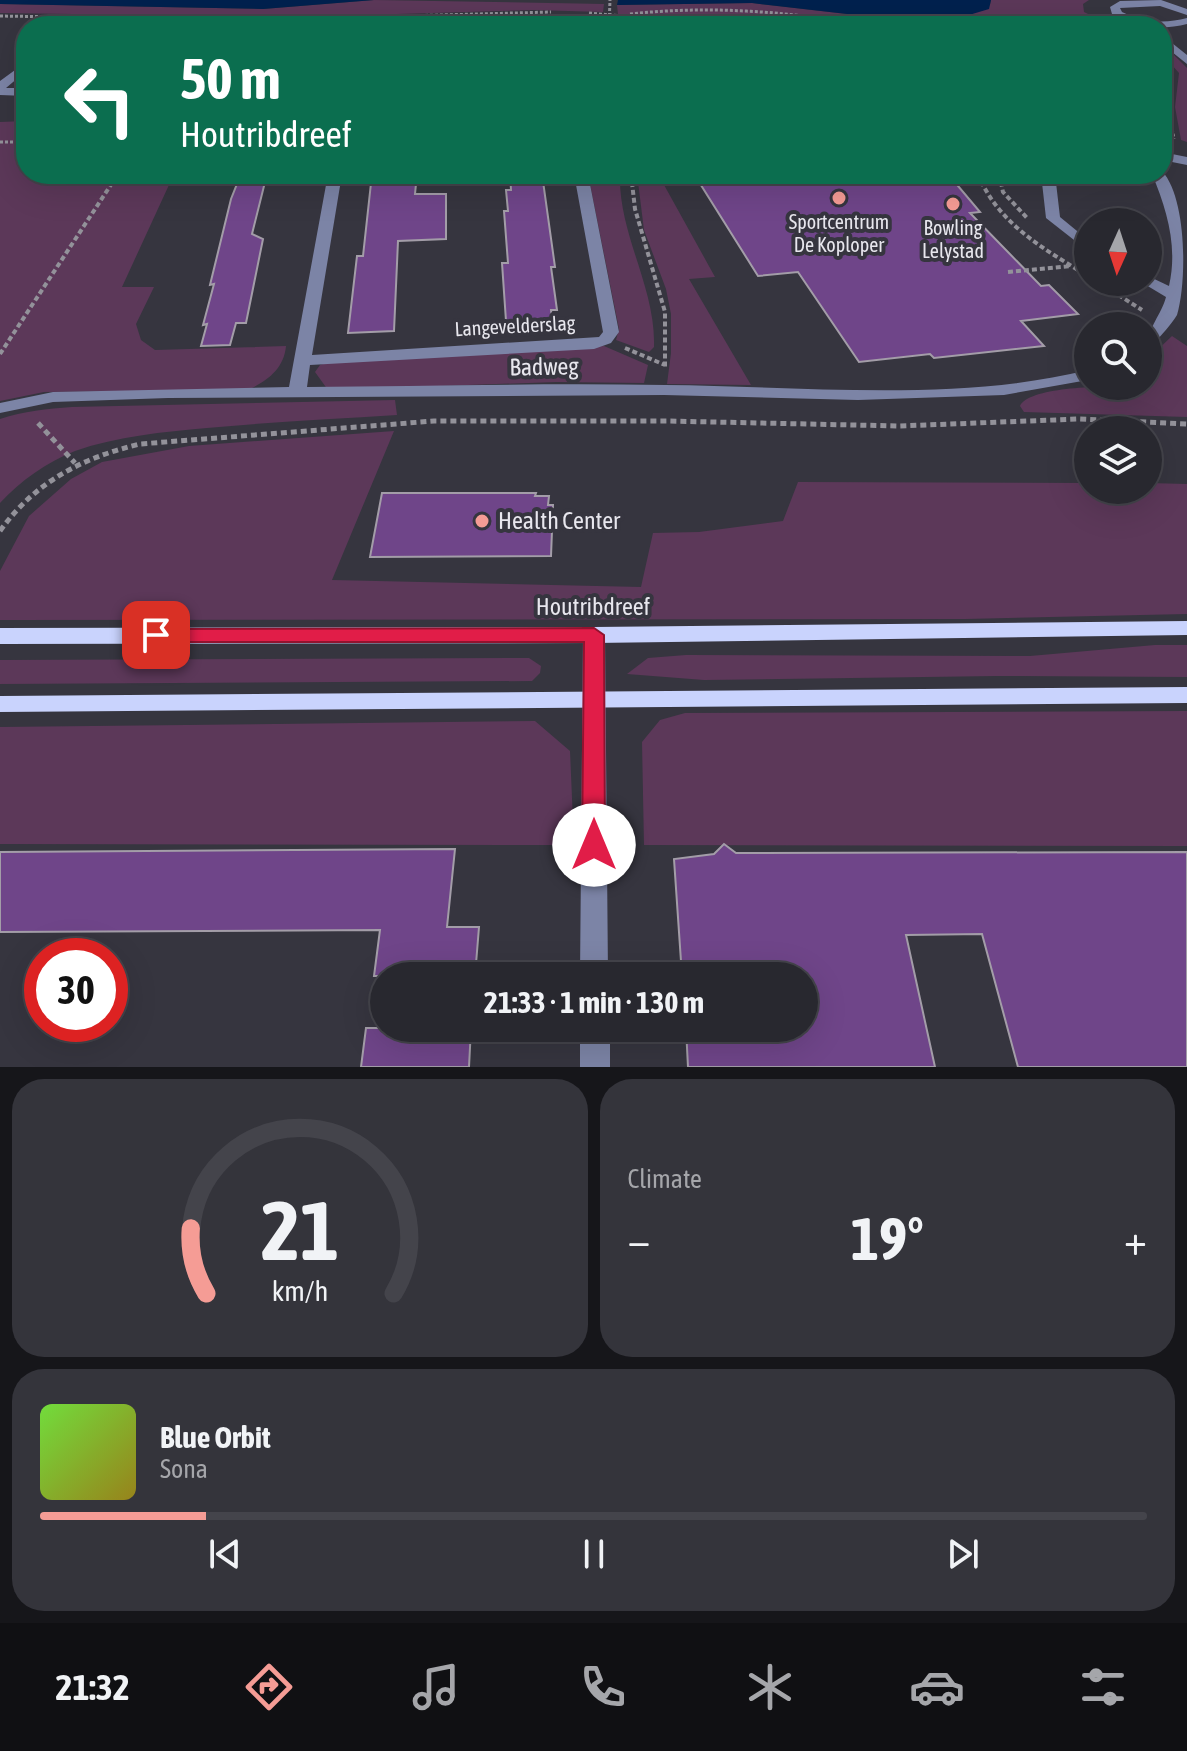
<!DOCTYPE html>
<html lang="en">
<head>
<meta charset="utf-8">
<style>
  :root { --surface:#28282f; --page:#34343b; --text:#f1f3f6; --muted:#a5a6aa; --line:#44444b; --accent:#f59c95 }
  body { margin:0; font-family:"Asap Condensed",sans-serif; background:var(--page); color:var(--text); height:100vh; display:flex; flex-direction:column; font-size:30px; white-space:nowrap }
  * { box-sizing:border-box; margin:0 }
  p { font-size:26px; color:var(--muted) }
  .icon { flex:none; width:44px; height:44px; fill:none; stroke:currentColor; stroke-width:2; stroke-linecap:round; stroke-linejoin:round }
  .map { position:relative; height:1067px; overflow:hidden }
  .side { display:flex; flex-direction:column; gap:12px; padding:12px; background:#16161a; flex:1 }
  .side>* { flex:none }
  .hud { position:absolute; left:16px; top:16px; width:1156px; height:168px; border-radius:32px; box-shadow:0 8px 32px #0002,0 0 0 2px var(--line); background:#0b6e4f; color:#fff; overflow:hidden }
  .needle { width:52px; rotate:183deg }
  .buttons { position:absolute; left:1074px; top:208px; display:grid; gap:16px }
  .buttons a { display:grid; place-items:center; width:88px; height:88px; border-radius:50%; background:var(--surface); box-shadow:0 8px 32px #0002,0 0 0 2px var(--line); font-size:40px }
  .speed { position:absolute; left:24px; top:938px; display:flex; gap:16px; font-size:40px; font-weight:700; text-align:center }
  .speed>* { display:grid; place-content:center; width:104px; height:104px; border-radius:50%; background:var(--surface); box-shadow:0 8px 32px #0002,0 0 0 2px var(--line); line-height:1 }
  .speed .limit { border:12px solid #d22; background:#fff; color:#111 }
  .pin { position:absolute; display:grid; place-items:center; width:68px; height:68px; color:#fff; margin:-34px; border-radius:16px; box-shadow:0 4px 12px #0006 }
  .me { position:absolute; width:88px; margin:-44px; rotate:0deg; stroke-linejoin:round; filter:drop-shadow(0 0 6px #0008) }
  .turn { display:flex; align-items:center; gap:28px; height:168px; padding:0 32px; font-size:36px }
  .turn .icon { width:104px; height:104px; stroke-width:2.5 }
  .turn b { display:block; font-size:56px; line-height:68px }
  .big { font-size:60px; font-weight:700; line-height:1.1 }
  .side .tile { flex:1; display:flex; flex-direction:column; justify-content:center; gap:12px; min-width:0; padding:0 28px; border-radius:32px; background:var(--page) }
  .side .dial { align-items:center; gap:0 }
  .dial svg { height:208px; overflow:visible; fill:none; stroke:var(--line); stroke-width:7; stroke-linecap:round; text-anchor:middle }
  .dial text { fill:var(--text); stroke:none }
  .song { display:flex; align-items:center; gap:24px }
  .cover { width:96px; height:96px; border-radius:12px; background:linear-gradient(135deg,hsl(100 70% 55%),hsl(50 70% 35%)) }
  .played { height:8px; border-radius:4px; background:linear-gradient(90deg,var(--accent) 15%,var(--line) 15%) }
  .keys { display:flex; justify-content:space-around; direction:ltr }
  .heat { display:flex; justify-content:space-between; align-items:center; font-size:44px; direction:ltr }
  .side .tiles { flex:1; display:grid; gap:12px; grid-template-columns:1fr 1fr }
  .tile:last-child { grid-column:span 2 }
  .trip { position:absolute; left:370px; top:962px; width:448px; height:80px; border-radius:40px; background:var(--surface); box-shadow:0 8px 32px #0002,0 0 0 2px var(--line); font-weight:700; line-height:80px; text-align:center }
  .menu { display:flex; height:128px; justify-content:space-around; align-items:center; background:#101013; color:var(--muted) }
  .menu .icon { width:56px; height:56px }
  .menu .current { color:var(--accent) }
  .menu b { font-size:36px; color:var(--text) }
  .map>svg:first-child { display:block }
  .green { fill:#5c3859 }
  .water { fill:#00214e }
  .building { fill:#6f4589; stroke:#a39da8; stroke-width:2 }
  .lines { fill:none; stroke-linecap:round; stroke-linejoin:round }
  .path-far2 { stroke:#93929a; stroke-width:3; stroke-dasharray:3 2; stroke-linecap:butt }
  .path-far1 { stroke:#93929a; stroke-width:4; stroke-dasharray:5 3; stroke-linecap:butt }
  .path { stroke:#93929a; stroke-width:5; stroke-dasharray:6 4; stroke-linecap:butt }
  .minor { fill:#7c84a6; fill-rule:evenodd }
  .major { fill:#c9d3fd; fill-rule:evenodd }
  .route { fill:#e11d48; stroke:#92132f; stroke-width:2 }
  .poi-dot { fill:#f59c95; stroke:#36353f; stroke-width:3 }
  .labels { text-anchor:middle; stroke-width:8; stroke-linejoin:round; paint-order:stroke }
  .far-poi-label { font-size:20px; fill:#e8e7ee; stroke:#36353f }
  .far-street-label { font-size:20px; fill:#e8e7ee; stroke:#36353f }
  .street-label { font-size:24px; fill:#e8e7ee; stroke:#36353f }
  .poi-label { font-size:24px; fill:#e8e7ee; stroke:#36353f; text-anchor:start }
</style>
</head>
<body>
<div class="map">
<svg width="1187" height="1067" viewBox="0 0 1187 1067">
  <rect width="100%" height="100%" fill="#36353f"/>
  <!-- green -->
  <path class="green" d="M374 0 604 4 603 12 534 10 293 17 0 13V4L263 9Z
    M991 0H1089L1083 4 1084 12 1113 26H753L618 14 617 5 752 3 891 19 945 17 990 5Z
    M560 14 563 21 410 26 412 20Z
    M85 19 248 22 245 26H76Z
    M398 20 397 26H256L259 21Z
    M1162 43 1187 68V142L1181 140 1175 107 1179 73 1162 54Z
    M26 121V174H174L122 287H154L136 324 141 340 155 350 286 346C284 369 267 381 248 390L44 392 0 401V122Z
    M588 174H620C618 234 656 287 654 347L649 352 616 340 619 329Z
    M637 174H658L715 277 689 279 751 385 667 384 671 353V314L666 289 644 230Z
    M1172 336 1187 346V417L1024 412 1020 406C1030 384 1124 386 1148 386V359Z
    M604 346 648 365 644 383 556 382 328 390 315 372 320 365 332 361Z
    M395 400 397 415C334 419 270 422 207 428 163 432 118 436 75 451 47 462 20 481 0 503V419C24 411 47 409 72 407Z
    M394 431 332 580 641 587 653 533 699 532 783 521 798 482 1088 483V490H1148V483L1187 484V614L966 619 0 620V571L29 516 71 479 102 462 189 446Z
    M1155 645H1187V677L997 676 704 680 627 674 648 658 686 655 1030 656Z
    M529 658 541 666 540 673 532 681 0 684V660Z
    M1187 711V846L644 845 642 742 660 720 685 713Z
    M535 721 570 751 574 845 0 844V727Z"/>
  <!-- water -->
  <path class="water" d="M0 0H374L263 9 0 4Z
    M618 0H991L989 9 969 15 891 19 752 3 617 5Z"/>
  <!-- building -->
  <path class="building" d="M372 174H399L398 185 416 184 415 194H446V239L398 241 394 331 348 333 357 256H363Z
    M510 174H542L555 267H551L557 310H551L552 319 506 321 502 263H508L504 211H508L506 190H511Z
    M694 174H948L980 212 970 213 1041 286 1049 285 1078 314 1021 321 1044 346 934 358 930 354 859 362 798 272 758 276Z
    M266 178 252 234 263 239 246 323H236L230 345 201 346 207 324 203 325 214 284 210 285 231 199 239 179Z
    M382 493H536L535 496H549L548 505H553L551 556 370 557Z
    M724 844 736 853 1187 852V1067H1018L982 934 906 935 935 1067H688L686 1028H804V976H682L674 859 714 854Z
    M455 849 447 927H479L475 976H374L380 930 0 932V852Z
    M366 1028H471L469 1067H361Z"/>
  <g class="lines">
    <!-- path-far2 -->
    <path class="path-far2" d="M589 13 731 26
      M630 14C712 5 792 12 873 26
      M0 16 255 20 551 12
      M406 18V26
      M73 26 83 18
      M609 26 610 0
      M1172 74 1170 117 1174 139
      M0 142H26"/>
    <!-- path-far1 -->
    <path class="path-far1" d="M631 174 635 209 665 312V368
      M978 174C998 224 1044 249 1088 276
      M999 174 1003 192 1028 219
      M1008 272 1071 266
      M1098 282 1142 310
      M625 348 665 365
      M0 354 118 174"/>
    <!-- path -->
    <path class="path" d="M38 423 75 463
      M0 531C36 481 82 458 140 444L434 421H667L900 426 1079 419 1187 424"/>
    <!-- minor -->
    <path class="minor" d="M1120 1 1161 0 1187 9V15L1160 6 1120 8 1122 12C1143 22 1164 24 1187 18V24C1164 30 1132 29 1112 14L1110 7Z
      M569 19 573 20 576 26H566L564 22Z
      M1162 35 1187 55V64L1162 44Z
      M26 62V71L6 88H26V96L0 95V81Z
      M1162 152 1187 157V165L1162 160Z
      M1162 171C1187 198 1187 282 1177 315 1171 325 1161 335 1154 344L1148 346C1148 326 1161 316 1166 297L1141 282H1148V276L1169 286C1178 247 1167 210 1152 174H1162Z
      M328 174H342L312 355 599 337 603 332 574 174H588L619 332 611 343 594 349 310 365 307 387C426 386 545 383 665 385 802 386 955 403 1088 370V380L1004 395 858 400 664 395 168 398 53 402 0 413V403L53 392 289 387Z
      M1041 174H1055L1060 217 1088 240V251L1046 218Z
      M594 627 602 630 605 635 608 976H580L583 635 586 630Z
      M580 1028H610V1067H580Z"/>
    <!-- major -->
    <path class="major" d="M1187 621V635L594 643 0 644V628L594 627Z
      M1187 687V703L0 712V696Z"/>
  </g>
  <!-- route -->
  <path class="route" d="M594 628 604 635 605 845 602 852 594 855 585 852 582 845 584 642H156L146 635 156 629Z"/>
  <!-- markers -->
  <g class="poi-dot">
    <circle cx="839" cy="198" r="8"/>
    <circle cx="953" cy="204" r="8"/>
    <circle cx="482" cy="521" r="8"/>
  </g>
  <g class="labels">
    <!-- far-poi labels -->
    <g class="far-poi-label">
      <text x="839" y="229">Sportcentrum<tspan x="839" dy="23">De Koploper</tspan></text>
      <text x="953" y="235">Bowling<tspan x="953" dy="23">Lelystad</tspan></text>
    </g>
    <!-- far-street labels -->
    <g class="far-street-label">
      <text transform="translate(515 326) rotate(-3)" y="7">Langevelderslag</text>
    </g>
    <!-- street labels -->
    <g class="street-label">
      <text transform="translate(544 367) rotate(-1)" y="8">Badweg</text>
      <text x="593" y="615">Houtribdreef</text>
    </g>
    <!-- poi labels -->
    <g class="poi-label">
      <text x="498" y="529">Health Center</text>
    </g>
  </g>
</svg>
<div class="buttons">
<a><svg class="needle" viewBox="-14 -14 28 28"><path d="M0-13l5 13h-10z" fill="#e53935"/><path d="M0 13l5-13h-10z" fill="#a5a6aa"/></svg></a>
<a><svg class="icon" aria-label="search" viewBox="0 0 24 24"><circle cx="10" cy="10" r="6"/><path d="M15 15l6 6"/></svg></a>
<a><svg class="icon" aria-label="layers" viewBox="0 0 24 24"><path d="M12 4l9 5-9 5-9-5zM3 14l9 5 9-5"/></svg></a>
</div>
<div class="speed"><div class="limit">30</div></div>
<div class="pin" style="left:156px;top:635px;background:#d93025"><svg class="icon" aria-label="arrive" viewBox="0 0 24 24"><path d="M6 21V4h12l-3 4 3 4H6"/></svg></div>
<svg class="me" style="left:594px;top:845px" viewBox="-20 -20 40 40"><circle r="19" fill="#fff"/><path d="M0-13L10 11 0 6-10 11z" fill="#e11d48"/></svg>
<div class="trip">21:33 · 1 min · 130 m</div>
<div class="hud">
<div class="turn"><svg class="icon" aria-label="left" viewBox="0 0 24 24"><path d="M17 20v-9H6M10 6l-5 5 5 5"/></svg><div><b>50 m</b>Houtribdreef</div></div>
</div>
</div>
<section class="side">
<div class="tiles">
<div class="tile dial"><svg viewBox="0 0 100 80">
<path d="M14 69A42 42 0 1 1 86 69"/>
<path d="M14 69A42 42 0 0 1 8 44" stroke="#f59c95"/>
<text x="50" y="56" font-size="32" font-weight="700">21</text>
<text x="50" y="72" font-size="11">km/h</text>
</svg></div>
<div class="tile"><p>Climate</p>
<div class="heat"><a>−</a><b class="big">19°</b><a>+</a></div>
</div>
<div class="tile">
<div class="song"><i class="cover"></i><div><b>Blue Orbit</b><p>Sona</p></div></div>
<div class="played"></div>
<div class="keys"><svg class="icon" aria-label="previous" viewBox="0 0 24 24"><path d="M18 5L8 12l10 7zM5 5v14"/></svg><svg class="icon" aria-label="pause" viewBox="0 0 24 24"><path d="M8 5v14M16 5v14"/></svg><svg class="icon" aria-label="next" viewBox="0 0 24 24"><path d="M6 5l10 7-10 7zM19 5v14"/></svg></div>
</div>
</div>
</section>
<nav class="menu">
<b>21:32</b>
<svg class="icon current" aria-label="directions" viewBox="0 0 24 24"><path d="M12 3l9 9-9 9-9-9zM9 14v-3h6M13 9l2 2-2 2"/></svg>
<svg class="icon" aria-label="music" viewBox="0 0 24 24"><path d="M9 18V5l10-2v13"/><circle cx="6" cy="18" r="3"/><circle cx="16" cy="16" r="3"/></svg>
<svg class="icon" aria-label="phone" viewBox="0 0 24 24"><path d="M5 4h4l2 5-3 2q2 4 5 5l2-3 5 2v4C11 20 4 13 5 4z"/></svg>
<svg class="icon" aria-label="climate" viewBox="0 0 24 24"><path d="M12 3v18M4 7l16 10M4 17L20 7"/></svg>
<svg class="icon" aria-label="car" viewBox="0 0 24 24"><path d="M5 17H2v-5l4-1 3-4h7l3 4 3 1v5h-3M9 17h6M6 11h13"/><circle cx="7" cy="17" r="2"/><circle cx="17" cy="17" r="2"/></svg>
<svg class="icon" aria-label="filters" viewBox="0 0 24 24"><path d="M4 7h16M4 17h16"/><circle cx="9" cy="7" r="2"/><circle cx="15" cy="17" r="2"/></svg>
</nav>
</body>
</html>
